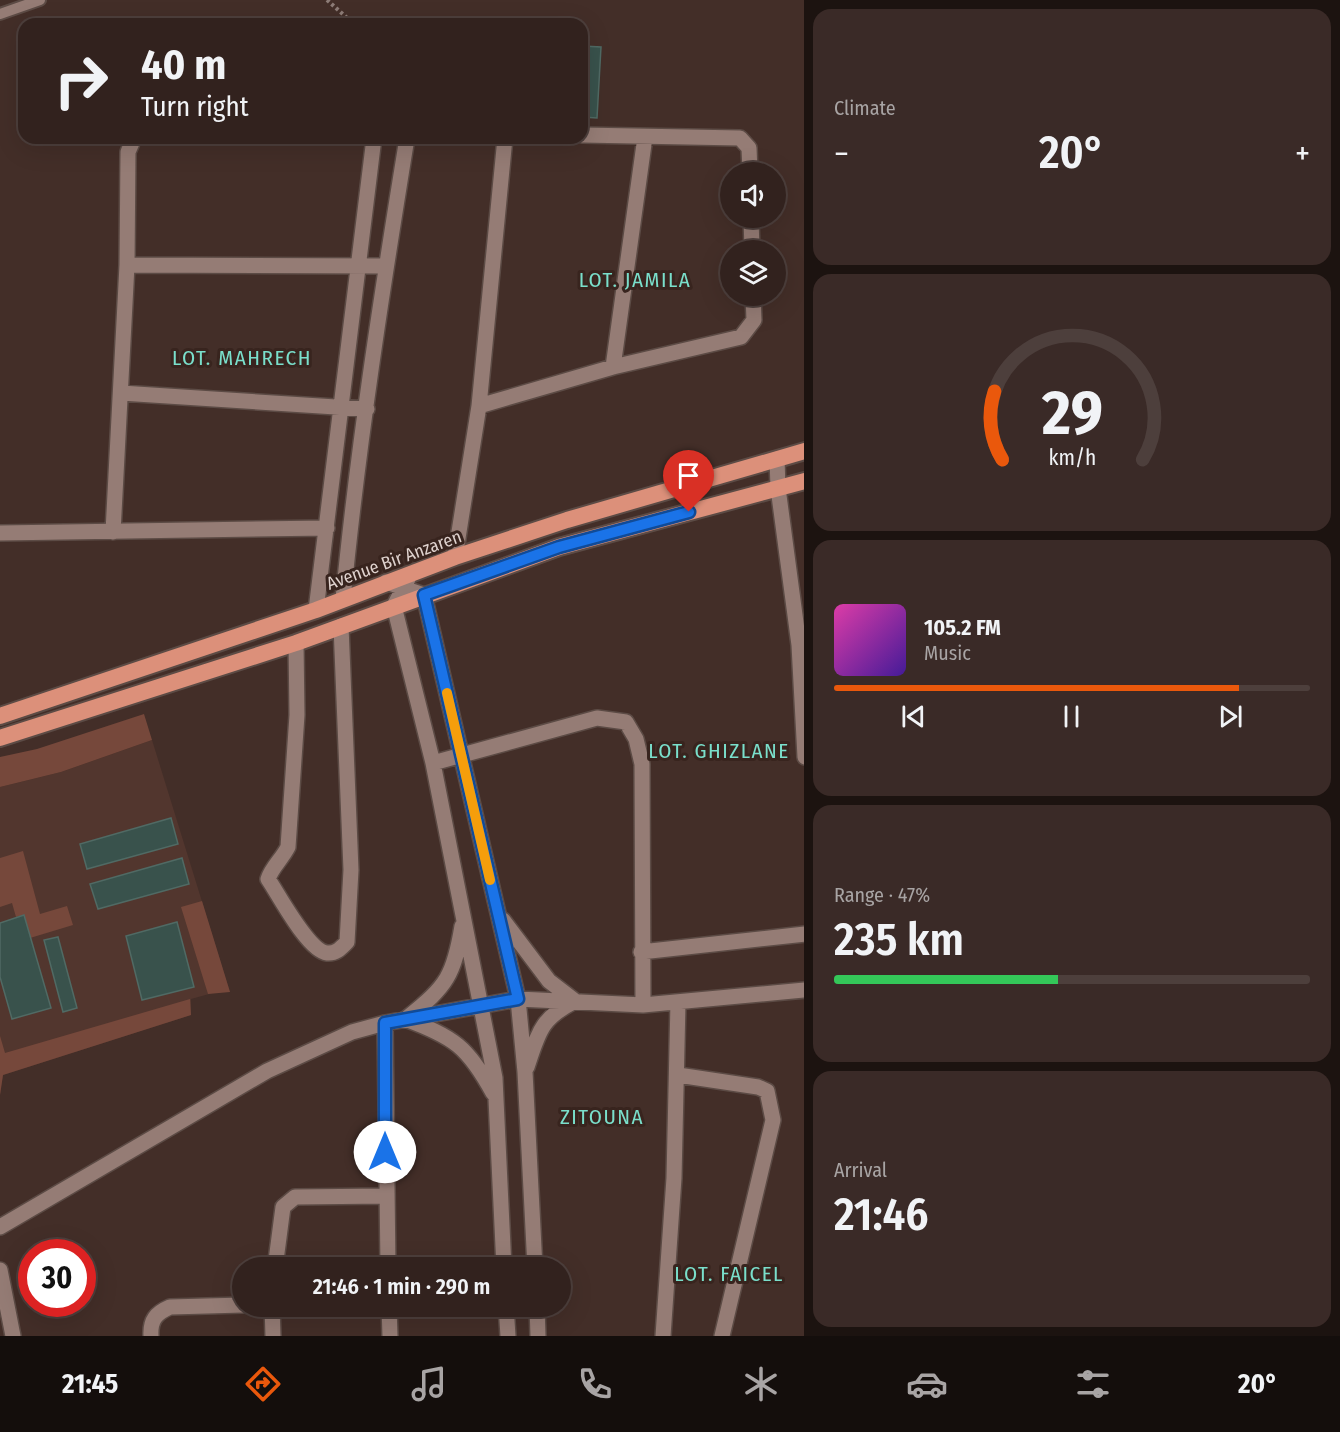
<!DOCTYPE html>
<html lang="en">
<head>
<meta charset="utf-8">
<style>
  :root { --surface:#32221e; --page:#3a2a27; --text:#f1f3f6; --muted:#a8a4a4; --line:#4d3f3c; --accent:#ea580c }
  body { margin:0; font-family:"Fira Sans Condensed",sans-serif; background:var(--page); color:var(--text); height:100vh; display:flex; flex-direction:column; font-size:22px; white-space:nowrap }
  * { box-sizing:border-box; margin:0 }
  p { font-size:20px; color:var(--muted) }
  .icon { flex:none; width:33px; height:33px; fill:none; stroke:currentColor; stroke-width:2; stroke-linecap:round; stroke-linejoin:round }
  .map { position:relative; flex:1; overflow:hidden }
  .panel { display:flex; flex-direction:column; gap:9px; padding:9px; background:#1c1310; width:536px }
  .panel>* { flex:none }
  .banner { position:absolute; left:18px; top:18px; width:570px; height:126px; border-radius:18px; box-shadow:0 6px 24px #0002,0 0 0 2px var(--line); background:#32221e; color:var(--text); overflow:hidden }
  .tools { position:absolute; left:720px; top:162px; display:grid; gap:12px }
  .tools a { display:grid; place-items:center; width:66px; height:66px; border-radius:50%; background:var(--surface); box-shadow:0 6px 24px #0002,0 0 0 2px var(--line); font-size:30px }
  .speed { position:absolute; left:18px; top:1239px; display:flex; gap:12px; font-size:30px; font-weight:700; text-align:center }
  .speed>* { display:grid; place-content:center; width:78px; height:78px; border-radius:50%; background:var(--surface); box-shadow:0 6px 24px #0002,0 0 0 2px var(--line); line-height:1 }
  .speed .limit { border:9px solid #d22; background:#fff; color:#111 }
  .pin { position:absolute; display:grid; place-items:center; width:51px; height:51px; color:#fff; margin:-62px -26px; border-radius:50% 50% 50% 0; rotate:-45deg; box-shadow:0 0 6px #0007 }
  .pin .icon { rotate:45deg }
  .me { position:absolute; width:66px; margin:-33px; rotate:0deg; stroke-linejoin:round; filter:drop-shadow(0 0 4px #0008) }
  .turn { display:flex; align-items:center; gap:21px; height:126px; padding:0 24px; font-size:27px }
  .turn .icon { width:78px; height:78px; stroke-width:2.5 }
  .turn b { display:block; font-size:42px; line-height:51px }
  .big { font-size:45px; font-weight:600; line-height:1.1 }
  .panel .widget { flex:1; display:flex; flex-direction:column; justify-content:center; gap:9px; min-width:0; padding:0 21px; border-radius:18px; background:var(--page) }
  .panel .dial { align-items:center; gap:0 }
  .dial svg { height:156px; overflow:visible; fill:none; stroke:var(--line); stroke-width:7; stroke-linecap:round; text-anchor:middle }
  .dial text { fill:var(--text); stroke:none }
  .song { display:flex; align-items:center; gap:18px }
  .cover { width:72px; height:72px; border-radius:9px; background:linear-gradient(135deg,hsl(320 70% 55%),hsl(260 70% 35%)) }
  .played { height:6px; border-radius:3px; background:linear-gradient(90deg,var(--accent) 85%,var(--line) 85%) }
  .keys { display:flex; justify-content:space-around; direction:ltr }
  .heat { display:flex; justify-content:space-between; align-items:center; font-size:33px; direction:ltr }
  .charge { height:9px; border-radius:4px; background:linear-gradient(90deg,#34c759 47%,var(--line) 0) }
  .trip { position:absolute; left:232px; top:1257px; width:339px; height:60px; border-radius:30px; background:var(--surface); box-shadow:0 6px 24px #0002,0 0 0 2px var(--line); font-weight:600; line-height:60px; text-align:center }
  .dock { display:flex; height:96px; justify-content:space-around; align-items:center; background:#140e0c; color:var(--muted) }
  .dock .icon { width:42px; height:42px }
  .dock .selected { color:var(--accent) }
  .dock b { font-size:27px; color:var(--text) }
  main { display:flex; flex:1; min-height:0 }
  .map>svg:first-child { display:block }
  .built { fill:#52362e }
  .green { fill:#76483b }
  .building { fill:#39524c; stroke:#506a64; stroke-width:1.5 }
  .lines { fill:none; stroke-linecap:round; stroke-linejoin:round }
  .service-casing { stroke:#5c4b45; stroke-width:14 }
  .minor-casing { stroke:#5c4b45; stroke-width:18 }
  .trunk-casing { stroke:#5c4b45; stroke-width:20 }
  .path { stroke:#8d7c77; stroke-width:4; stroke-dasharray:3 3; stroke-linecap:butt }
  .service { stroke:#957c75; stroke-width:10 }
  .minor { stroke:#957c75; stroke-width:15 }
  .trunk { stroke:#dc907a; stroke-width:16 }
  .route-casing { stroke:#114b97; stroke-width:15 }
  .route { stroke:#1a73e8; stroke-width:10 }
  .slow { stroke:#f59e0b; stroke-width:10 }
  .labels { text-anchor:middle; stroke-width:6; stroke-linejoin:round; paint-order:stroke }
  .street-label { font-size:18px; fill:#dfd2ce; stroke:#38241e }
  .quarter-label { font-size:21px; letter-spacing:1.5px; fill:#7adfcb; stroke:#38241e }
</style>
</head>
<body>
<main>
<div class="map">
<svg width="805" height="1336" viewBox="0 0 805 1336">
  <rect width="100%" height="100%" fill="#432e28"/>
  <!-- built -->
  <path class="built" d="M152 740 230 992 220 991 191 999V1015L3 1075 0 1095V787L61 772Z"/>
  <!-- green -->
  <path class="green" d="M144 714 152 740 61 772 0 787V757L37 749Z
    M23 851 40 914 67 906 73 925 30 938 24 915 16 917 12 903 0 907V858Z
    M202 901 230 992 208 994 181 907Z
    M190 999 191 1015 3 1075 0 1095V1036L5 1053Z"/>
  <!-- building -->
  <path class="building" d="M582 46 601 47 597 118 582 117Z
    M171 818 178 844 87 869 80 844Z
    M182 858 189 884 98 909 90 884Z
    M24 915 51 1008 12 1019 0 977V923Z
    M177 922 194 987 142 1000 126 936Z
    M58 937 77 1008 63 1012 44 940Z"/>
  <g class="lines">
    <defs>
      <path id="service" d="M0 14 40 0"/>
      <path id="minor" d="M582 135 740 138 749 148 750 172
        M751 218 752 250
        M127 265 386 266
        M613 367 645 137
        M121 393 367 409
        M479 406 613 367 741 337 754 320 753 296
        M777 459 778 488 799 645 805 757
        M113 532 127 265 128 152 134 138
        M0 533 327 528
        M455 557 479 406 505 138
        M408 579 394 606 433 763 495 1078 504 1268
        M386 582 424 595 518 999 525 1072 535 1268
        M343 599C358 445 382 291 407 138
        M316 610 374 138
        M296 643 297 715 288 847C282 859 272 867 268 879 279 895 308 951 327 953 336 954 341 948 347 942L351 870 341 626
        M433 763 597 718 626 722 636 739 642 764 643 1005
        M503 920 549 981 575 1001C540 1019 539 1032 527 1067
        M641 952 805 934
        M408 1017C447 986 454 975 462 926
        M405 1019C454 1037 468 1047 493 1093
        M385 1023 388 1268
        M678 1075 758 1087 767 1091 773 1120 722 1336
        M0 1227 267 1071 352 1032 385 1023 518 999 643 1005 805 990
        M275 1268 283 1207 295 1197 386 1196
        M0 1270 13 1336
        M272 1306 273 1336
        M389 1306 390 1336
        M506 1306 508 1336
        M537 1306 538 1336
        M151 1336C150 1320 156 1313 170 1307L243 1305
        M663 1336 674 1178 678 1002"/>
      <path id="trunk" d="M0 716 316 610 455 557 567 520 805 451
        M0 738 296 643 559 547 805 481"/>
    </defs>
    <!-- service casing -->
    <use href="#service" class="service-casing"/>
    <!-- minor casing -->
    <use href="#minor" class="minor-casing"/>
    <!-- trunk casing -->
    <use href="#trunk" class="trunk-casing"/>
    <!-- path -->
    <path class="path" d="M327 0 354 24"/>
    <!-- service -->
    <use href="#service" class="service"/>
    <!-- minor -->
    <use href="#minor" class="minor"/>
    <!-- trunk -->
    <use href="#trunk" class="trunk"/>
  </g>
  <g class="lines">
    <defs>
      <path id="route" d="M385 1152V1023L518 999 424 595 559 547 689 512"/>
    </defs>
    <!-- route casing -->
    <use href="#route" class="route-casing"/>
    <!-- route -->
    <use href="#route" class="route"/>
    <!-- slow -->
    <path class="slow" d="M447 693 490 880"/>
  </g>
  <g class="labels">
    <!-- street labels -->
    <g class="street-label">
      <text transform="translate(394 560) rotate(-20)" y="6">Avenue Bir Anzaren</text>
    </g>
    <!-- quarter labels -->
    <g class="quarter-label">
      <text x="635" y="287">LOT. JAMILA</text>
      <text x="242" y="365">LOT. MAHRECH</text>
      <text x="719" y="758">LOT. GHIZLANE</text>
      <text x="602" y="1124">ZITOUNA</text>
      <text x="729" y="1281">LOT. FAICEL</text>
    </g>
  </g>
</svg>
<div class="tools">
<a><svg class="icon" aria-label="sound" viewBox="0 0 24 24"><path d="M4 9h4l5-4v14l-5-4H4zM17 9q2 3 0 6"/></svg></a>
<a><svg class="icon" aria-label="layers" viewBox="0 0 24 24"><path d="M12 4l9 5-9 5-9-5zM3 14l9 5 9-5"/></svg></a>
</div>
<div class="speed"><div class="limit">30</div></div>
<div class="pin" style="left:689px;top:512px;background:#d93025"><svg class="icon" aria-label="arrive" viewBox="0 0 24 24"><path d="M6 21V4h12l-3 4 3 4H6"/></svg></div>
<svg class="me" style="left:385px;top:1152px" viewBox="-20 -20 40 40"><circle r="19" fill="#fff"/><path d="M0-13L10 11 0 6-10 11z" fill="#1a73e8"/></svg>
<div class="trip">21:46 · 1 min · 290 m</div>
<div class="banner">
<div class="turn"><svg class="icon" aria-label="right" viewBox="0 0 24 24"><path d="M7 20v-9h11M14 6l5 5-5 5"/></svg><div><b>40 m</b>Turn right</div></div>
</div>
</div>
<section class="panel">
<div class="widget"><p>Climate</p>
<div class="heat"><a>−</a><b class="big">20°</b><a>+</a></div>
</div>
<div class="widget dial"><svg viewBox="0 0 100 80">
<path d="M14 69A42 42 0 1 1 86 69"/>
<path d="M14 69A42 42 0 0 1 10 34" stroke="#ea580c"/>
<text x="50" y="56" font-size="32" font-weight="700">29</text>
<text x="50" y="72" font-size="11">km/h</text>
</svg></div>
<div class="widget">
<div class="song"><i class="cover"></i><div><b>105.2 FM</b><p>Music</p></div></div>
<div class="played"></div>
<div class="keys"><svg class="icon" aria-label="previous" viewBox="0 0 24 24"><path d="M18 5L8 12l10 7zM5 5v14"/></svg><svg class="icon" aria-label="pause" viewBox="0 0 24 24"><path d="M8 5v14M16 5v14"/></svg><svg class="icon" aria-label="next" viewBox="0 0 24 24"><path d="M6 5l10 7-10 7zM19 5v14"/></svg></div>
</div>
<div class="widget"><p>Range · 47%</p><b class="big">235 km</b><div class="charge"></div></div>
<div class="widget"><p>Arrival</p><b class="big">21:46</b></div>
</section>
</main>
<nav class="dock">
<b>21:45</b>
<svg class="icon selected" aria-label="directions" viewBox="0 0 24 24"><path d="M12 3l9 9-9 9-9-9zM9 14v-3h6M13 9l2 2-2 2"/></svg>
<svg class="icon" aria-label="music" viewBox="0 0 24 24"><path d="M9 18V5l10-2v13"/><circle cx="6" cy="18" r="3"/><circle cx="16" cy="16" r="3"/></svg>
<svg class="icon" aria-label="phone" viewBox="0 0 24 24"><path d="M5 4h4l2 5-3 2q2 4 5 5l2-3 5 2v4C11 20 4 13 5 4z"/></svg>
<svg class="icon" aria-label="climate" viewBox="0 0 24 24"><path d="M12 3v18M4 7l16 10M4 17L20 7"/></svg>
<svg class="icon" aria-label="car" viewBox="0 0 24 24"><path d="M5 17H2v-5l4-1 3-4h7l3 4 3 1v5h-3M9 17h6M6 11h13"/><circle cx="7" cy="17" r="2"/><circle cx="17" cy="17" r="2"/></svg>
<svg class="icon" aria-label="filters" viewBox="0 0 24 24"><path d="M4 7h16M4 17h16"/><circle cx="9" cy="7" r="2"/><circle cx="15" cy="17" r="2"/></svg>
<b>20°</b>
</nav>
</body>
</html>
